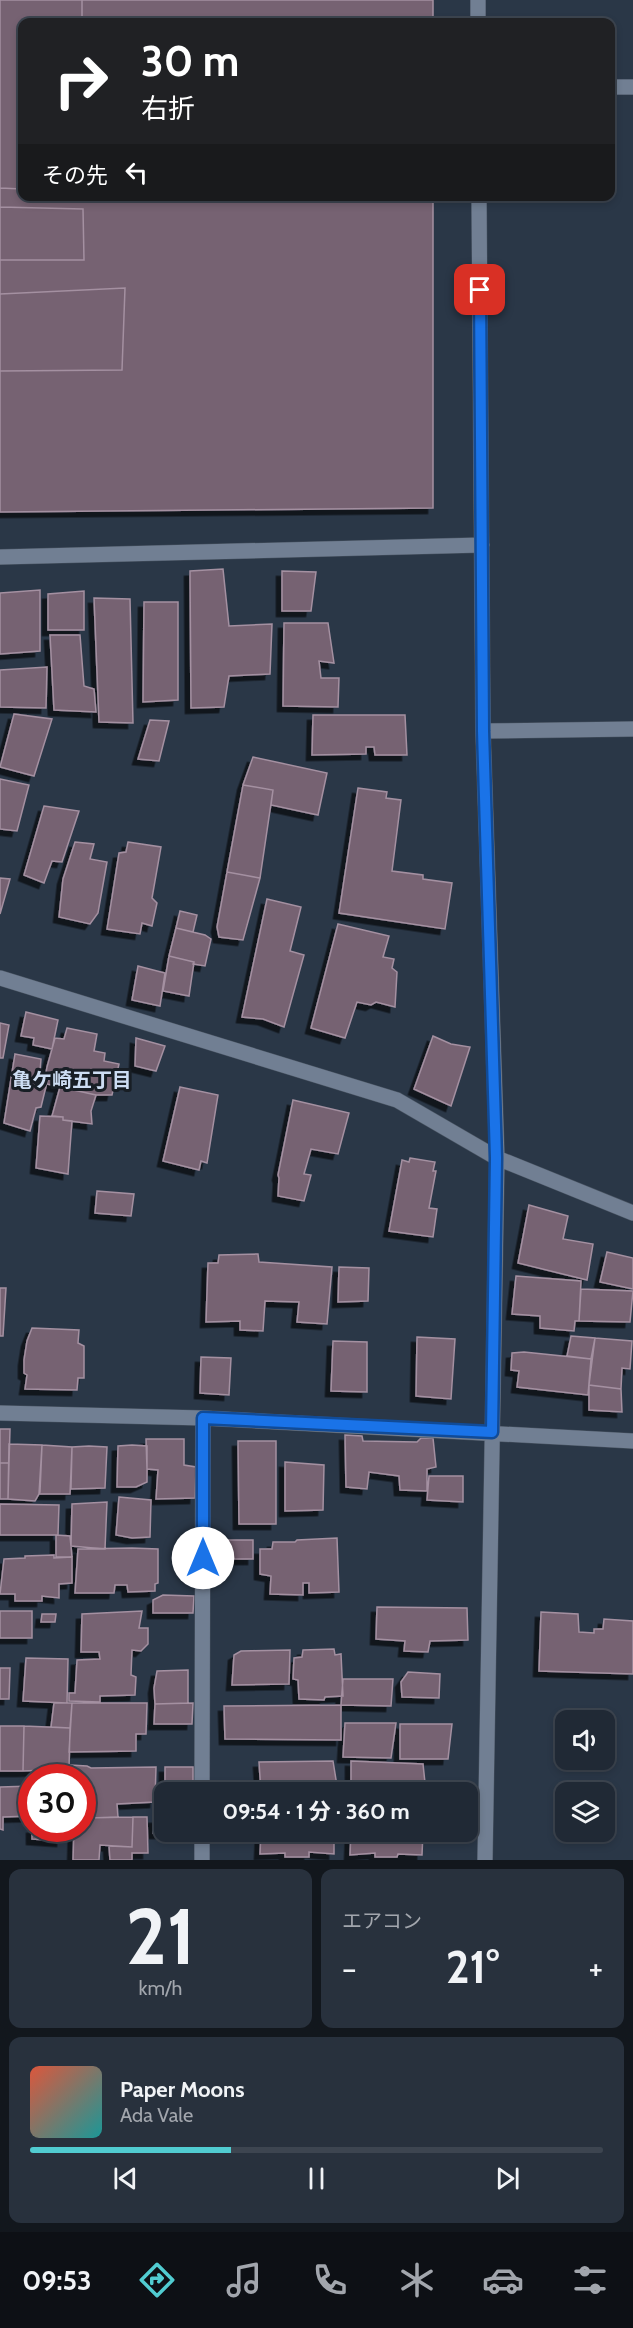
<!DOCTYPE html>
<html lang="ja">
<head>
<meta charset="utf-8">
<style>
  :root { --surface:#202935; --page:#28313d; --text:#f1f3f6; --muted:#a2a6ad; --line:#3d4550; --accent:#51ccd1 }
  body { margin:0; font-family:Cabin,"Noto Sans JP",sans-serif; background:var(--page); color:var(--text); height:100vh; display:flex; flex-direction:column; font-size:22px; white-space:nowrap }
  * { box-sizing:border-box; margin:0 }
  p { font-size:20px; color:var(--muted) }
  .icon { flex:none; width:33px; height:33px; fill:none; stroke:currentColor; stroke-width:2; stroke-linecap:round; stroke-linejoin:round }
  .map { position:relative; height:1860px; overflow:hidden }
  .sheet { display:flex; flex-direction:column; gap:9px; padding:9px; background:#12171d; flex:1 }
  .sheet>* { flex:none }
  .hud { position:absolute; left:18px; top:18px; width:597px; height:183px; border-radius:12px; box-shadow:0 3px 9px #0003,0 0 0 2px var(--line); background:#202124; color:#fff; overflow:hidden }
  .controls { position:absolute; left:555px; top:1710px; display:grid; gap:12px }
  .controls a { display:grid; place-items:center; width:60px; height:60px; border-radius:12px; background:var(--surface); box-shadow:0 3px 9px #0003,0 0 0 2px var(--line); font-size:30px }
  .speed { position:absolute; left:18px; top:1764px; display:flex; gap:12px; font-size:30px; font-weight:700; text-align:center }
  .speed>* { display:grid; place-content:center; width:78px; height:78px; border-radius:50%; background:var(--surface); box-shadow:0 3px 9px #0003,0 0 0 2px var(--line); line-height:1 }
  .speed .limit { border:9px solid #d22; background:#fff; color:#111 }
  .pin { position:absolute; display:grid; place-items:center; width:51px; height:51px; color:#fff; margin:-26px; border-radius:12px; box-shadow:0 3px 9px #0006 }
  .me { position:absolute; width:66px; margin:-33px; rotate:0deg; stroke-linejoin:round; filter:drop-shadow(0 0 4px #0008) }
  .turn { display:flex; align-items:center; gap:21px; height:126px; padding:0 24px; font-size:27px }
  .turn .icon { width:78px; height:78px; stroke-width:2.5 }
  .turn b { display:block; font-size:42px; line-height:51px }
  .then { display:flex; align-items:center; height:57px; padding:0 24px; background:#0003; gap:12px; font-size:22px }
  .big { font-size:45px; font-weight:700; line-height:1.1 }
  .sheet .card { flex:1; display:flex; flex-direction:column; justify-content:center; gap:9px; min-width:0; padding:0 21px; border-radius:12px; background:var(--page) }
  .sheet .dial { align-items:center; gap:0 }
  .dial b { font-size:78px; line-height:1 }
  .song { display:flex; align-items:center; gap:18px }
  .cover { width:72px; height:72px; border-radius:9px; background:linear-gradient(135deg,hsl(10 70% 55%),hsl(180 70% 35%)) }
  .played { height:6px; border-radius:3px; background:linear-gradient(90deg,var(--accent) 35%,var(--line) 35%) }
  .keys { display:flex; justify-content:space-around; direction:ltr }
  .heat { display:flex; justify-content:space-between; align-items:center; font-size:33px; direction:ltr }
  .sheet .tiles { flex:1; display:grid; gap:9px; grid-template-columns:1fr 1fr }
  .card:last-child { grid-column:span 2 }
  .trip { position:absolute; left:154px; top:1782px; width:324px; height:60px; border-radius:12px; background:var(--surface); box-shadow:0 3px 9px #0003,0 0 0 2px var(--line); font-weight:700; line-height:60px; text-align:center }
  .dock { display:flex; height:96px; justify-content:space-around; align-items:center; background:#0d1015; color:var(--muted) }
  .dock .icon { width:42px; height:42px }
  .dock .current { color:var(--accent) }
  .dock b { font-size:27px; color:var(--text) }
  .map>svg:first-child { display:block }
  .building { fill:#766272; stroke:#a490a1; stroke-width:1.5; filter:url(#shadow) }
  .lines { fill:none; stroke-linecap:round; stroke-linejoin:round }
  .minor-casing { stroke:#485361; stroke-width:16 }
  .minor { stroke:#717f93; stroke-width:15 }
  .route-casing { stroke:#114b97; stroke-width:15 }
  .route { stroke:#1a73e8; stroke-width:10 }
  .labels { text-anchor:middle; stroke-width:6; stroke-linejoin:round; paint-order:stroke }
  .neighbourhood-label { font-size:20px; font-weight:bold; fill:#cdddf3; stroke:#181e25 }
</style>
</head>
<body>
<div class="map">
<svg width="633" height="1860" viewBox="0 0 633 1860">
  <defs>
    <filter id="shadow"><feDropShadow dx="-5.5" dy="5.5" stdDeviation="0" flood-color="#0009"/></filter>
  </defs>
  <rect width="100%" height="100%" fill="#2a3747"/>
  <!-- building -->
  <path class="building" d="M0 0H433V22H22V196H433V508L0 512Z
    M0 0H82V22H22V189L0 188Z
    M0 207 83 209 84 260H0Z
    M125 288 122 370 0 371V294Z
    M223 569 229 626 272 624 270 674 229 676 224 707 191 708 190 571Z
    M282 571 316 572 311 611H282Z
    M40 590V651L0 654V593Z
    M84 591V630H48V594Z
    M94 598 130 599 133 723 99 722Z
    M144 602H178V700L143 702Z
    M284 623H328L334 663 319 661 321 678H339L338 707 283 706Z
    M50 635H80L84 686 94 689 96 712 54 710Z
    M47 667 46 708 0 707V670Z
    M14 714 52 719 34 776 0 767Z
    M313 715H405L407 755H375L374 747H366V754L312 755Z
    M150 720 169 721 159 761 138 759Z
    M253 757 327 773 318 815 271 805 273 790 243 785Z
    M0 779 29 785 17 831 0 829Z
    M243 785 273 790 260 878 227 872Z
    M358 788 387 792 386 798 401 800 392 871 423 875V879L452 883 445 929 339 913Z
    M44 806 79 811 62 862 52 861 44 883 24 875Z
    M75 842 94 844 90 859 107 862 98 913 90 924 59 917 63 879Z
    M128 842 161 847 152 898 157 903 152 926 142 923 140 934 107 929 119 853 126 852Z
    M227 872 260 878 243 940 219 937 217 927Z
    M0 878 10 879 0 914Z
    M267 899 301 907 290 951 304 955 284 1027 263 1019 242 1017Z
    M180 911 197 915 193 932 176 928Z
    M338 924 389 936 383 957 394 959 392 968 397 972 395 1007 376 1002 371 1005 357 1002 345 1038 311 1028Z
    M176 928 205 935 211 939 205 966 193 964 194 962 169 956Z
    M169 956 194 962 189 996 163 991Z
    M138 966 165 973 160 1006 132 1000Z
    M26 1012 58 1020 52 1049 33 1045 34 1038 21 1036Z
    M0 1023 9 1025 3 1058H0Z
    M67 1028 97 1034 94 1051 105 1053 104 1061 119 1064 112 1095H96L47 1084 49 1074 46 1073 47 1067 55 1038 64 1039Z
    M433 1036 451 1044 470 1047 451 1106 414 1089Z
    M136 1038 165 1046 156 1071 135 1066Z
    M15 1054 41 1059 40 1072 49 1074 41 1107 36 1108 30 1131 4 1123Z
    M60 1087 96 1095 91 1111 92 1124 63 1120V1117L52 1116Z
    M180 1087 218 1095 207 1163 201 1161 199 1170 163 1161Z
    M293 1100 349 1113 338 1154 311 1149 304 1174 311 1175 304 1201 278 1196 279 1178 278 1175Z
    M40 1116 63 1117V1120L72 1121 68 1174 36 1168Z
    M410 1158 435 1162 433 1171H436L429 1208 437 1209 433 1237 389 1231 402 1160 409 1162Z
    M97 1191 134 1194 131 1216 95 1213Z
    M529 1205 568 1216 563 1239 593 1244 587 1280 518 1263Z
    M607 1252 633 1258V1289L600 1282Z
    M258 1254 259 1262 332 1267 327 1324 297 1322 299 1302 265 1301 263 1331 240 1330V1321L206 1322 208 1263H218L219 1255Z
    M339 1267 369 1268 368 1301 338 1302Z
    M516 1276 581 1281 579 1321H575L574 1331 540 1328V1316L512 1314Z
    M0 1288H6L3 1336H0Z
    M581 1289 633 1291 630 1322 579 1321Z
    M32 1328 79 1330 78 1343 84 1346V1378H78L77 1390 25 1389 27 1375 24 1373V1360L27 1341Z
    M571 1336 595 1338 591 1359 567 1356Z
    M417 1337 455 1339 451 1399 416 1396Z
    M595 1338 632 1341 630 1369 622 1368 621 1389 589 1385Z
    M333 1341 367 1342V1392L331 1391Z
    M524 1352 591 1359 588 1395 517 1387 519 1371 511 1370 512 1353Z
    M201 1357 231 1358 229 1395 200 1393Z
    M589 1385 621 1389 622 1412 589 1410Z
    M0 1429H10L9 1463H0Z
    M345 1435 362 1436 363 1441 417 1442 421 1438H433L436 1467 427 1469V1491L400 1490 399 1476 369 1472 367 1489 346 1487Z
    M146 1439H184V1465L196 1467 195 1498 156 1499 158 1470 147 1469Z
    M238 1441H276V1524H239Z
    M9 1444 42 1445 40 1492 35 1501 8 1499Z
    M42 1445 72 1447 70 1494H39Z
    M132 1445 147 1446V1482L136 1487H117L118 1446Z
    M89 1446 107 1447 105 1488 71 1489 72 1447Z
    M285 1462 324 1465 323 1510 285 1511Z
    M0 1463H9L8 1499H0Z
    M429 1476H463V1502L427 1500Z
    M119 1497 151 1500 150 1537 132 1538 116 1535Z
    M107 1502 105 1549 71 1546 72 1504Z
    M0 1504 59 1505 58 1535H0Z
    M56 1535 70 1536 72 1557H56Z
    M337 1538 339 1592 309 1593V1583H303V1595L270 1594 271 1576 260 1574V1549H272L273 1542H295L297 1540Z
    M221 1540H253V1559H221Z
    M132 1548 158 1549V1583L155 1584V1591L128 1592 127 1585H115L114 1593H75L78 1549Z
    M54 1555V1558L72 1557V1583L59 1584V1598L42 1596V1601H15V1594H0L4 1559 25 1558V1556Z
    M163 1595 194 1596 193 1613H153V1600Z
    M377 1607 467 1608 468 1640 430 1641 428 1652 404 1651 405 1641 376 1639Z
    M0 1611H32V1638H0Z
    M142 1611 139 1628H148V1644L141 1651 132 1650 131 1675 136 1677 135 1695 100 1696V1702L69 1701V1693H75L77 1660 100 1659 99 1652H81L82 1614Z
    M541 1612 578 1614 579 1632 594 1633V1629H603L604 1619 633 1621V1674L539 1671Z
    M42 1614H56L55 1622H41Z
    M334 1649 335 1655 341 1654 343 1696 325 1697 324 1700 299 1699 298 1680 293 1679 294 1658 302 1657 303 1650Z
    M290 1650 289 1684 232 1685 234 1655 241 1651Z
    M26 1658 68 1659 67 1703 23 1701Z
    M0 1668H10L9 1699H0Z
    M188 1670V1703L155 1704 154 1688 157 1671Z
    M408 1672 440 1674 439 1698 402 1697 401 1682Z
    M343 1679H393L391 1706 341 1705Z
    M54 1703H72L70 1728 51 1727Z
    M72 1703H147L146 1734H136V1751L69 1752Z
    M193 1703 192 1724H154L155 1704Z
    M341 1705V1740L225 1739 224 1706Z
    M345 1723H396L391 1758 343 1757Z
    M400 1724H452L448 1759H400Z
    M0 1726H24L23 1771H0Z
    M24 1726 70 1728 69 1769 23 1771Z
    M333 1761 338 1792H261L259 1762Z
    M351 1761 423 1764 426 1792H351Z
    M70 1765 87 1766 91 1768 156 1767 155 1802 117 1804 118 1817 89 1818 88 1798H82V1778H70Z
    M165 1767H193V1785L165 1786Z
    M32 1786V1816L3 1817V1830L0 1829V1787Z
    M133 1817 132 1847 100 1845 99 1860H73L74 1828H82V1818Z
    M133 1817H147L148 1853H132V1860H110L109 1846 132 1847Z
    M154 1818H165V1832H191V1833H153Z
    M32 1828H62V1841L32 1839Z
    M261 1832H334V1854L309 1852V1857H285V1853L260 1854Z
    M351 1832H423L422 1855 398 1854 397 1857H375V1853L350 1855Z"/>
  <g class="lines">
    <defs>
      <path id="minor" d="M478 0V22
        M610 87H633
        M479 196 483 731 497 1158 485 1860
        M0 557 482 545
        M483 731 633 729
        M0 978 397 1100 497 1158 633 1213
        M0 1413 203 1418 633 1441
        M202 1792 203 1418
        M202 1860V1832"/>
    </defs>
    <!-- minor casing -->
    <use href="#minor" class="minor-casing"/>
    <!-- minor -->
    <use href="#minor" class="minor"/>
  </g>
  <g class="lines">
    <defs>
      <path id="route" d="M203 1558V1418L492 1432 496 1158 483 731 480 290"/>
    </defs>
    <!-- route casing -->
    <use href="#route" class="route-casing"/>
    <!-- route -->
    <use href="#route" class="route"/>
  </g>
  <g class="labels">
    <!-- neighbourhood labels -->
    <g class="neighbourhood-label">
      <text x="72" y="1087">亀ケ崎五丁目</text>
    </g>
  </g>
</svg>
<div class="controls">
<a><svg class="icon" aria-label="sound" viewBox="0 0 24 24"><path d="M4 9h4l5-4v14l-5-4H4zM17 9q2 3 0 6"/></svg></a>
<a><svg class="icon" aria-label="layers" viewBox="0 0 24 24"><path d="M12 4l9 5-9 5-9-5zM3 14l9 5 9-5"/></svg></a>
</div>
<div class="speed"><div class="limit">30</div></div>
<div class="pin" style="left:480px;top:290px;background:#d93025"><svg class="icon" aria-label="arrive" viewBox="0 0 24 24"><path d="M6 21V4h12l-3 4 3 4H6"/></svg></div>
<svg class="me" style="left:203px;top:1558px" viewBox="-20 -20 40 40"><circle r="19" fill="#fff"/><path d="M0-13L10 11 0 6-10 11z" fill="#1a73e8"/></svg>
<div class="trip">09:54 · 1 分 · 360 m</div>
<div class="hud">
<div class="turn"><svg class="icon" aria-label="right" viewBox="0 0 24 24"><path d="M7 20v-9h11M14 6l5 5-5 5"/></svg><div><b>30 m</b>右折</div></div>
<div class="then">その先<svg class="icon" aria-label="left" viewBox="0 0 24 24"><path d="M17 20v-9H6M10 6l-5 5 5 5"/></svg></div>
</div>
</div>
<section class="sheet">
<div class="tiles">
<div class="card dial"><b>21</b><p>km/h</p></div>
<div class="card"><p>エアコン</p>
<div class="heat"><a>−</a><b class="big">21°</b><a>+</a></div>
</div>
<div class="card">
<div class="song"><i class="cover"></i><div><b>Paper Moons</b><p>Ada Vale</p></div></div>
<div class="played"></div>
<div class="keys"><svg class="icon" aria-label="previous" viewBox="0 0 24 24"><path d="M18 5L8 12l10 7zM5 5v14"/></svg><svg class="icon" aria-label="pause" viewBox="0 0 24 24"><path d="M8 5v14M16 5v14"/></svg><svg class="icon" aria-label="next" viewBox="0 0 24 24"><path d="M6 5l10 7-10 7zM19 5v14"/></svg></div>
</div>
</div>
</section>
<nav class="dock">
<b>09:53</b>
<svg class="icon current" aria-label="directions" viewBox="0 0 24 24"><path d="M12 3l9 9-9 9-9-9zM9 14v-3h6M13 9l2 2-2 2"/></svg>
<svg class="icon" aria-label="music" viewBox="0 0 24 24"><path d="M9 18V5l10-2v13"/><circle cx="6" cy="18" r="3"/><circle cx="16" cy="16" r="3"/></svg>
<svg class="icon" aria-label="phone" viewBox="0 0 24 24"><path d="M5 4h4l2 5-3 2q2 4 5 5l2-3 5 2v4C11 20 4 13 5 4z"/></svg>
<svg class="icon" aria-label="climate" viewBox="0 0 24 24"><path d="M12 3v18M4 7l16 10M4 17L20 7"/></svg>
<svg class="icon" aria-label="car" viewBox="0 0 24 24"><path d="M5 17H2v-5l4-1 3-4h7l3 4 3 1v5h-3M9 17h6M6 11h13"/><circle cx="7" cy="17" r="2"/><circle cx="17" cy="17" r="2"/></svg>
<svg class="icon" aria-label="filters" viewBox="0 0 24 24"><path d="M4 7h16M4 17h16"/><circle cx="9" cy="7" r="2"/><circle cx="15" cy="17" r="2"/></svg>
</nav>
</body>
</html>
